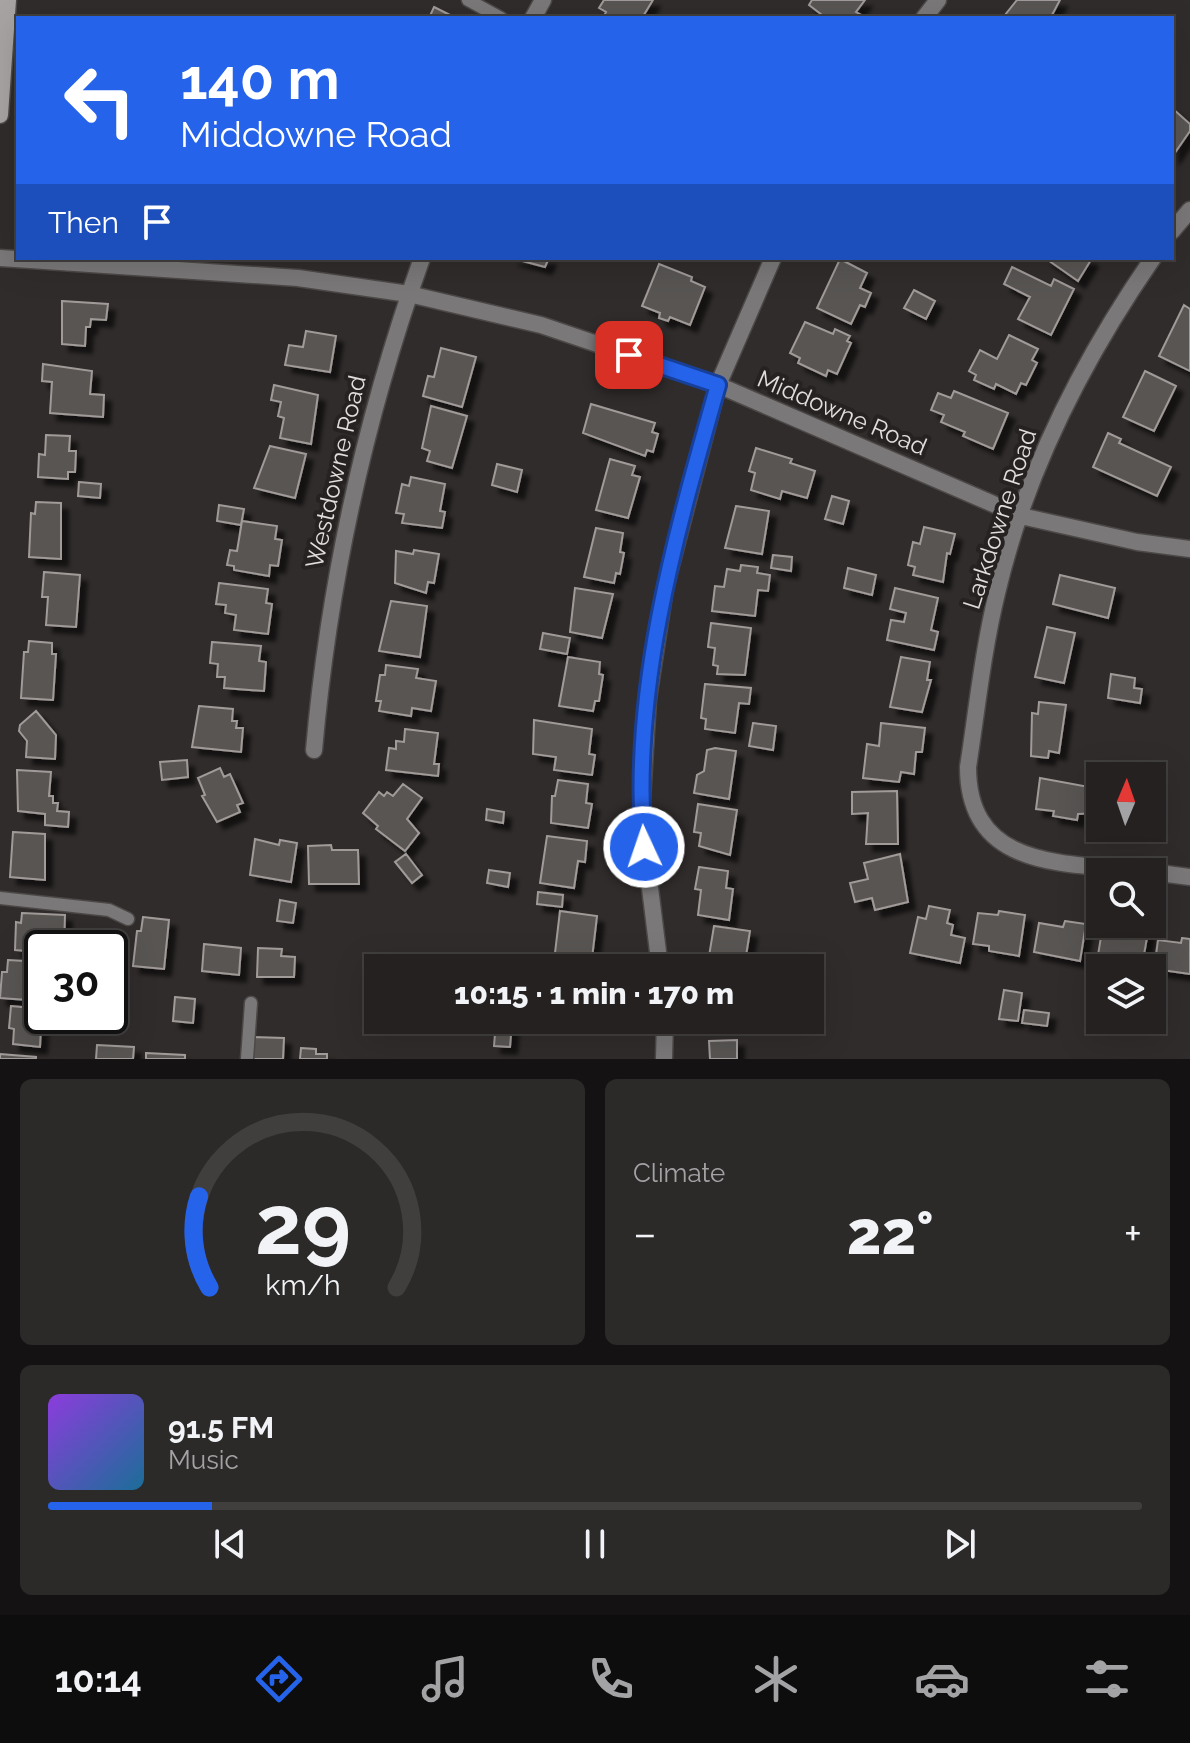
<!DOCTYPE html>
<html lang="en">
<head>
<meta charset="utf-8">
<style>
  :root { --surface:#242120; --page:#2c2929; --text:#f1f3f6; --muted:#a3a3a5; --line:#413e3e; --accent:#2563eb }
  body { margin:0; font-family:Raleway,sans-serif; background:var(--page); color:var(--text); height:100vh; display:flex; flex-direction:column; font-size:30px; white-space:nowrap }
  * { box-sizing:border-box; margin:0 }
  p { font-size:26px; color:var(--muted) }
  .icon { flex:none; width:44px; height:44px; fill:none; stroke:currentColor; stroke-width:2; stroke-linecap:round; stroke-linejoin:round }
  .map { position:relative; height:1059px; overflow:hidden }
  .panel { display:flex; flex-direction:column; gap:20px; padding:20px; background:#141212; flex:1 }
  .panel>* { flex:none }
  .top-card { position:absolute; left:16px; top:16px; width:1158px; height:244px; border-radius:0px; box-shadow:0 8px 32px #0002,0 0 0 2px var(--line); background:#2563eb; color:#fff; overflow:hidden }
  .needle { width:52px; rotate:2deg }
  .controls { position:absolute; left:1086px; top:762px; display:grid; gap:16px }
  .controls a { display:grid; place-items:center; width:80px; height:80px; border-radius:0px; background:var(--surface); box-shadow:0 8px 32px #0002,0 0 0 2px var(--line); font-size:40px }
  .speed { position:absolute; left:24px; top:930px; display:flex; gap:16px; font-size:40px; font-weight:700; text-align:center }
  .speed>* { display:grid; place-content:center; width:104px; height:104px; border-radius:50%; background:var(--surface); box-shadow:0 8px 32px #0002,0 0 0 2px var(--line); line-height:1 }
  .speed .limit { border:4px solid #111; border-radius:12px; background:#fff; color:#111 }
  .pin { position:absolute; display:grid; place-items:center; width:68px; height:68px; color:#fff; margin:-34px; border-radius:16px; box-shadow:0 4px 12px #0006 }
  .me { position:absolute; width:88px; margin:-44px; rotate:357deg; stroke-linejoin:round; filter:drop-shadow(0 0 6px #0008) }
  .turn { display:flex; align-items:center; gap:28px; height:168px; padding:0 32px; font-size:36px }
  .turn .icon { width:104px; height:104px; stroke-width:2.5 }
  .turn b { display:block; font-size:56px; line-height:68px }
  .then { display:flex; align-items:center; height:76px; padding:0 32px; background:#0003; gap:16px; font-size:30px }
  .big { font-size:60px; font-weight:800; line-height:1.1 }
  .panel .tile { flex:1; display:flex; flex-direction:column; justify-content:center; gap:12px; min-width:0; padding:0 28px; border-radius:12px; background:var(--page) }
  .panel .dial { align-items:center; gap:0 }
  .dial svg { height:208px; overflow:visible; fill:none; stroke:var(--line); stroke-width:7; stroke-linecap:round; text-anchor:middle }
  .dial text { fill:var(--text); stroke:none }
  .song { display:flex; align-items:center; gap:24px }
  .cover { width:96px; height:96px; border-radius:12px; background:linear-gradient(135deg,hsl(270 70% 55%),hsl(200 70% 35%)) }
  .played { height:8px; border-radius:4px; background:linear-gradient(90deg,var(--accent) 15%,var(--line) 15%) }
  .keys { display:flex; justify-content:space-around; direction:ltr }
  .heat { display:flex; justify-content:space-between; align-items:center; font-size:44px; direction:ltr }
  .panel .tiles { flex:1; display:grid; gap:20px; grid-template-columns:1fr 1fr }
  .tile:last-child { grid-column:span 2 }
  .trip { position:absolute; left:364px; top:954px; width:460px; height:80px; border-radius:0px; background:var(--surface); box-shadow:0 8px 32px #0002,0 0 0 2px var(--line); font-weight:800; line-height:80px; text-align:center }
  .tabs { display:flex; height:128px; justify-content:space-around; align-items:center; background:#0e0d0d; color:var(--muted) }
  .tabs .icon { width:56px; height:56px }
  .tabs .on { color:var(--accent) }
  .tabs b { font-size:36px; color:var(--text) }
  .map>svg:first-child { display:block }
  .building { fill:#595452; stroke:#a09b99; stroke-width:2; filter:url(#shadow) }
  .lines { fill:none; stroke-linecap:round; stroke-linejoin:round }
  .service-casing { stroke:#4c4847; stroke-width:15 }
  .minor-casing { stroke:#4c4847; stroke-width:19 }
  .secondary-casing { stroke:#4c4847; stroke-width:19 }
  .service { stroke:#7a7878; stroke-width:12 }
  .minor { stroke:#7a7878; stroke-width:16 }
  .secondary { stroke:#a6a3a2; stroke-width:16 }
  .route-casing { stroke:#184099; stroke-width:20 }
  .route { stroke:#2563eb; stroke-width:14 }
  .labels { text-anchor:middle; stroke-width:8; stroke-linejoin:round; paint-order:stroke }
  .street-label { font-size:24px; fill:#e1dedd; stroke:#262221 }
</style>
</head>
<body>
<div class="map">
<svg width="1190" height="1059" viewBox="0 0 1190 1059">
  <defs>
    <filter id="shadow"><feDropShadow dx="7" dy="7" stdDeviation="2" flood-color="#0009"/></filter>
  </defs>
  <rect width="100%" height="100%" fill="#302c2b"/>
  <!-- building -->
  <path class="building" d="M604 0H653L642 18H603L606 12 599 8Z
    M812 0H865L856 12 863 16 826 18 809 5Z
    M1017 0H1060L1052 15 1055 18H1010L1005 15Z
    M434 7 456 18H429Z
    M1172 108 1190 124V131L1172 157Z
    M511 258H549L545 267Z
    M1045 258H1089L1091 260 1078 281Z
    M840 259 867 273 860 288 871 293 865 307 860 305 851 324 817 308Z
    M659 264 692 277 691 281 705 287 690 325 670 317 668 321 659 318 660 313 642 306Z
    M1012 267 1051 286 1054 279 1074 289 1051 335 1018 319 1030 297 1004 284Z
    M914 290 935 301 926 319 904 308Z
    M62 301 108 304 106 320 91 319 90 327H86L85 346 62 344Z
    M1184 305 1190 309V371L1159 356Z
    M805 322 833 334 835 329 850 336 847 341 851 343 837 374 828 370 826 376 798 363 800 358 790 353Z
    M306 331 336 336 330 372 285 365 289 345 303 347Z
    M1009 335 1038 349 1032 360 1037 363 1026 385 1021 383 1016 394 996 384 994 389 974 380 976 375 969 371 980 350 997 359Z
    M441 348 476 357 462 407 423 396 428 376 434 377Z
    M43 364 92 371 90 394 104 395 103 417 50 413 52 382 42 381Z
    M1145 371 1176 386 1154 431 1123 417Z
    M274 385 318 395 311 444 280 438 284 418 278 416 281 402 271 400Z
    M954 391 1008 413 993 449 963 436 965 432 941 422 944 415 931 410 938 393 951 398Z
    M591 404 655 423 652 432 658 434 653 452 647 450 645 456 583 433Z
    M431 406 467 416 452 468 427 461 430 451 422 448Z
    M1108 433 1121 439 1119 443 1171 467 1157 496 1093 467Z
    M46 435 70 436 69 451H76L75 472H68V479L38 477 39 454 45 455Z
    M270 446 306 454 295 498 254 488Z
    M756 448 792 459 790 463 815 471 807 498 782 491 780 499 751 490 755 473 749 471Z
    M610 459 635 466 632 475 640 477 628 518 596 510Z
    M497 464 522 470 517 492 492 485Z
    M411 477 445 484 440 511 445 512 442 528 402 523 404 514 396 513 402 484 409 486Z
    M79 482 101 484 100 498 78 496Z
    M832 496 849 501 843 524 825 519Z
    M36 502 61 503V559L29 557 31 513 35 514Z
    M219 505 244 509 241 525 217 521Z
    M736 506 769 511 762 554 725 548Z
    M242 521 277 526 275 539 282 540 278 566 270 565 269 576 234 570V566L227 565 230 550 237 551Z
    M924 527 955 534 950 554 947 553 943 582 913 575 915 567 908 565 913 542 920 544Z
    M596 528 623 533 620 552 624 553 620 574 616 573 614 583 584 577Z
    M414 550 439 554 434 583 428 582 426 593 395 583 396 551 413 554Z
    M773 555 792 557 791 571 771 568Z
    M741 565 758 567 757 573 770 575 768 591 758 590 755 616 712 611 715 586 724 587 727 569 740 571Z
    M848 568 876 575 872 595 844 588Z
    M44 572 80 575 76 627 46 625 48 597H42Z
    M1060 575 1115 588 1108 618 1053 604Z
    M219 583 268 589 266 603 272 604 268 634 234 630 236 615 225 613 226 605 216 604Z
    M575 588 613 594 602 638 570 632Z
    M895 588 938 598 931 630 938 632 934 650 887 640 891 620 904 622 906 613 890 609Z
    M391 601 427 606 420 657 379 651Z
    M711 623 751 628 745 675 717 674 718 666 713 665 715 648 708 647Z
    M1047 627 1075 633 1064 683 1035 677Z
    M543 633 570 638 567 654 540 649Z
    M29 641 52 643V654H56L53 700 21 698 24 652H28Z
    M212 642 261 646 259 661 266 662 264 691 224 688 225 677H217L218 664 210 663Z
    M568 657 600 662 599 674 603 675 599 701H595L593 711 559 706Z
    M901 657 930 662 927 680H931L922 712 890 707Z
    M386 665 418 669 416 678 436 681 431 711 412 708 411 716 379 711 381 701H376L380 675H385Z
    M1111 674 1135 678 1134 688 1142 689 1140 703 1108 698Z
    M705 684 751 688 749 704 739 703 735 733 705 729 706 719 701 718Z
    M1039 702 1066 705 1059 753 1049 751 1048 758 1031 756 1032 713 1038 714Z
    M199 706 233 709 232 721H237L236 728H243L241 752 192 747Z
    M36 711 56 735 55 759 26 757 27 741 19 731 20 725Z
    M534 720 592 729 589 754 595 755 592 775 554 770 556 757 533 754Z
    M753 723 776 726 773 750 749 746Z
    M881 723 925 728 922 752H916L914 774 901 772 899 782 863 778 867 744 879 746Z
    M405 729 438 733 434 764H439L438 776 386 770 389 748 396 749V741L404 742Z
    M715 748 736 751 729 799 694 793 697 775 704 771 707 750Z
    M187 760 188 777 162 780 160 762Z
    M220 768 224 777 230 774 243 803 237 805 240 812 217 822 202 796 205 795 198 778Z
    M17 770 51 772 49 796H53V803H58L57 811 69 812 68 827 45 825V814L18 811Z
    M1040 778 1100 789V813L1078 814 1077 820 1053 816 1054 811 1036 809Z
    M558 780 588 784 586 803 592 804 588 828 551 823 552 796H555Z
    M403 784 422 798 407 819 419 833 405 851 376 829 378 826 363 813 379 792 384 796 387 792 393 796Z
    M897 791 898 844H866L868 813 852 814V792Z
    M698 804 737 810 730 855 699 846 701 833 694 832Z
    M487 809 504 812 503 823 486 820Z
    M13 832 45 834V880L10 877Z
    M547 836 587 841 585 862 578 861 574 888 540 883Z
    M255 839 279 845 280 840 297 843 291 882 250 875Z
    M331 845 332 850H358L359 884H309L308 846Z
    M406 854 422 875 412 883 395 862Z
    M900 854 908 902 875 910 872 898 855 902 850 883 868 879 864 863Z
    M699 867 728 871 726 888 733 889 729 920 698 915 701 890 695 889Z
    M489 870 510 873 508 887 487 883Z
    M538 892 563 895 562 907 537 904Z
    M280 900 296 903 293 923 277 921Z
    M929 906 950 910 947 923 953 925 951 935 965 938 960 963 910 953 918 917 926 919Z
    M560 911 597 916 592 958 555 953Z
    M999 911 1025 915 1019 956 989 951V946L973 944 978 913 998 915Z
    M22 913 65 915 64 947 38 946 37 952 15 950 16 922 21 923Z
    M143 917 169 920 164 969 133 966 137 931H141Z
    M1065 921 1086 924 1080 961 1034 952 1039 923 1063 927Z
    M714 926 750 931 744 968H707Z
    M1128 928 1148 932 1142 966 1115 961 1114 968H1100V980L1094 979 1102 931 1127 935Z
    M1182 938 1190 939V974L1154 969 1158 940 1181 943Z
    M204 944 241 948 239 975 202 971Z
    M258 948 282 949 281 956 295 957 294 977H257Z
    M8 960 42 962V1001L0 998 2 972H7Z
    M1004 990 1022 993 1018 1021 999 1019Z
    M175 997 195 999 193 1023 173 1021Z
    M11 1006 42 1009 40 1047 13 1044 14 1029 9 1028Z
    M1024 1010 1049 1013 1047 1026 1022 1023Z
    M594 1020H628L627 1024Z
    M496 1021 512 1022 510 1047 494 1046Z
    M253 1037 284 1038 283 1059H252Z
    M737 1040V1059H710L709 1041Z
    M97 1045 134 1047 133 1059H96Z
    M301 1048 316 1049V1054H327V1059H300Z
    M146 1053 185 1055V1059H146Z
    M0 1054 36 1057V1059H0Z"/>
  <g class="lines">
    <defs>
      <path id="service" d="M468 0 501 18
        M0 898 109 910 128 919
        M247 1059 251 1003"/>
      <path id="minor" d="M533 18 543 0
        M924 18 938 0
        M1172 231 1190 210
        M0 258 298 278 409 294 541 325 718 385 1021 516 1137 542 1190 549
        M314 750C329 581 365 418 422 258
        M1150 872C1071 862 968 873 968 767 977 709 983 650 997 593 1025 473 1084 358 1153 258
        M1152 872 1190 877
        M660 968 641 816 648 699 665 588 718 385 773 258
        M664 1059 665 1020"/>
      <path id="secondary" d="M0 115 8 0"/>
    </defs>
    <!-- service casing -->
    <use href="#service" class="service-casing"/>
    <!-- minor casing -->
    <use href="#minor" class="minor-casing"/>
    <!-- secondary casing -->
    <use href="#secondary" class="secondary-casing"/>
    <!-- service -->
    <use href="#service" class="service"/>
    <!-- minor -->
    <use href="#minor" class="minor"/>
    <!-- secondary -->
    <use href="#secondary" class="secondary"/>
  </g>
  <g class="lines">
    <defs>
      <path id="route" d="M629 355 718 385C676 533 630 691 644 847"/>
    </defs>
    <!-- route casing -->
    <use href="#route" class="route-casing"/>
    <!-- route -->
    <use href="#route" class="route"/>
  </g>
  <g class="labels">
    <!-- street labels -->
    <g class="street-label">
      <text transform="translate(842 413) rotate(23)" y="8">Middowne Road</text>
      <text transform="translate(336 472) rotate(-77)" y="8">Westdowne Road</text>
      <text transform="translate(1000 519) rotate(-72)" y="8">Larkdowne Road</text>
    </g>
  </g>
</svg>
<div class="controls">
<a><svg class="needle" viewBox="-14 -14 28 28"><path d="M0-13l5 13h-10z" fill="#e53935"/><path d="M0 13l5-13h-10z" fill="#a3a3a5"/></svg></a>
<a><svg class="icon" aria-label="search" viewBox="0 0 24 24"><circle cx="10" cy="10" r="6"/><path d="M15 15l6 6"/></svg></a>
<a><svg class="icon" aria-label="layers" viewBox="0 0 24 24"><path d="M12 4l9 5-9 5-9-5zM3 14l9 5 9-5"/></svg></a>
</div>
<div class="speed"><div class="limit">30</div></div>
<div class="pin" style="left:629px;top:355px;background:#d93025"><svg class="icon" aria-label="arrive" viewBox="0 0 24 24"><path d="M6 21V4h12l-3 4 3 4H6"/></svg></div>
<svg class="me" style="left:644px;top:847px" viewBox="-20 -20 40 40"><circle r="17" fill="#2563eb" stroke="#fff" stroke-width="3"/><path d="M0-11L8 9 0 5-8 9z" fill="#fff"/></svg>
<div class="trip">10:15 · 1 min · 170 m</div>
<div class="top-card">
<div class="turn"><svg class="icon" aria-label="left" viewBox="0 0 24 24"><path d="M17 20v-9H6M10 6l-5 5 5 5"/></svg><div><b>140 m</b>Middowne Road</div></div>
<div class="then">Then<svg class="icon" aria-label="arrive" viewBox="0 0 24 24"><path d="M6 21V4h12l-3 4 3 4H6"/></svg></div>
</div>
</div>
<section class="panel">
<div class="tiles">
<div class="tile dial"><svg viewBox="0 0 100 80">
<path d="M14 69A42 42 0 1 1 86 69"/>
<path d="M14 69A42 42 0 0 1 10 34" stroke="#2563eb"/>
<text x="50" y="56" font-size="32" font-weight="700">29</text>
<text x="50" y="72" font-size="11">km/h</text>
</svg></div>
<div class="tile"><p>Climate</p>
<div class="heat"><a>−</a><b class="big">22°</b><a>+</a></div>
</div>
<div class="tile">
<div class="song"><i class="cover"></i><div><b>91.5 FM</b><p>Music</p></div></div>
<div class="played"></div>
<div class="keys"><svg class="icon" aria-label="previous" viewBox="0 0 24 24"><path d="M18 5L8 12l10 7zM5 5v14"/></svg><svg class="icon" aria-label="pause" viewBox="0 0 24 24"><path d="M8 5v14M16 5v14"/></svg><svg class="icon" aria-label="next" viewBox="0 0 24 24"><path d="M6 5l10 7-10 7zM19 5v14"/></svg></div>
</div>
</div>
</section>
<nav class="tabs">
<b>10:14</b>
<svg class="icon on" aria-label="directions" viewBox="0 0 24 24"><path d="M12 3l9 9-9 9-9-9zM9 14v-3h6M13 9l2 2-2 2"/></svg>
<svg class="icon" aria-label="music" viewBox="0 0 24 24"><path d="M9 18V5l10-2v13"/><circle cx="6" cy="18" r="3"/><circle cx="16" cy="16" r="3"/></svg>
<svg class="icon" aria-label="phone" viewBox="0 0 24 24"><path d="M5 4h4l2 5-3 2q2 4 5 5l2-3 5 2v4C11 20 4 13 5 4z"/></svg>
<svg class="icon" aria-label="climate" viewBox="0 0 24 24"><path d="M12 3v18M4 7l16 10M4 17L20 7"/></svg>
<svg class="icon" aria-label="car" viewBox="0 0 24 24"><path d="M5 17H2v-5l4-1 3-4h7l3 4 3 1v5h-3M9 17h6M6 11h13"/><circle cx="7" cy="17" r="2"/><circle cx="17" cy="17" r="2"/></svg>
<svg class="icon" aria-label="filters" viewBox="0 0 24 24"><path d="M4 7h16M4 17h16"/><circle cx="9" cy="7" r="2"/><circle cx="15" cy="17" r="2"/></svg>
</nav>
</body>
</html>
